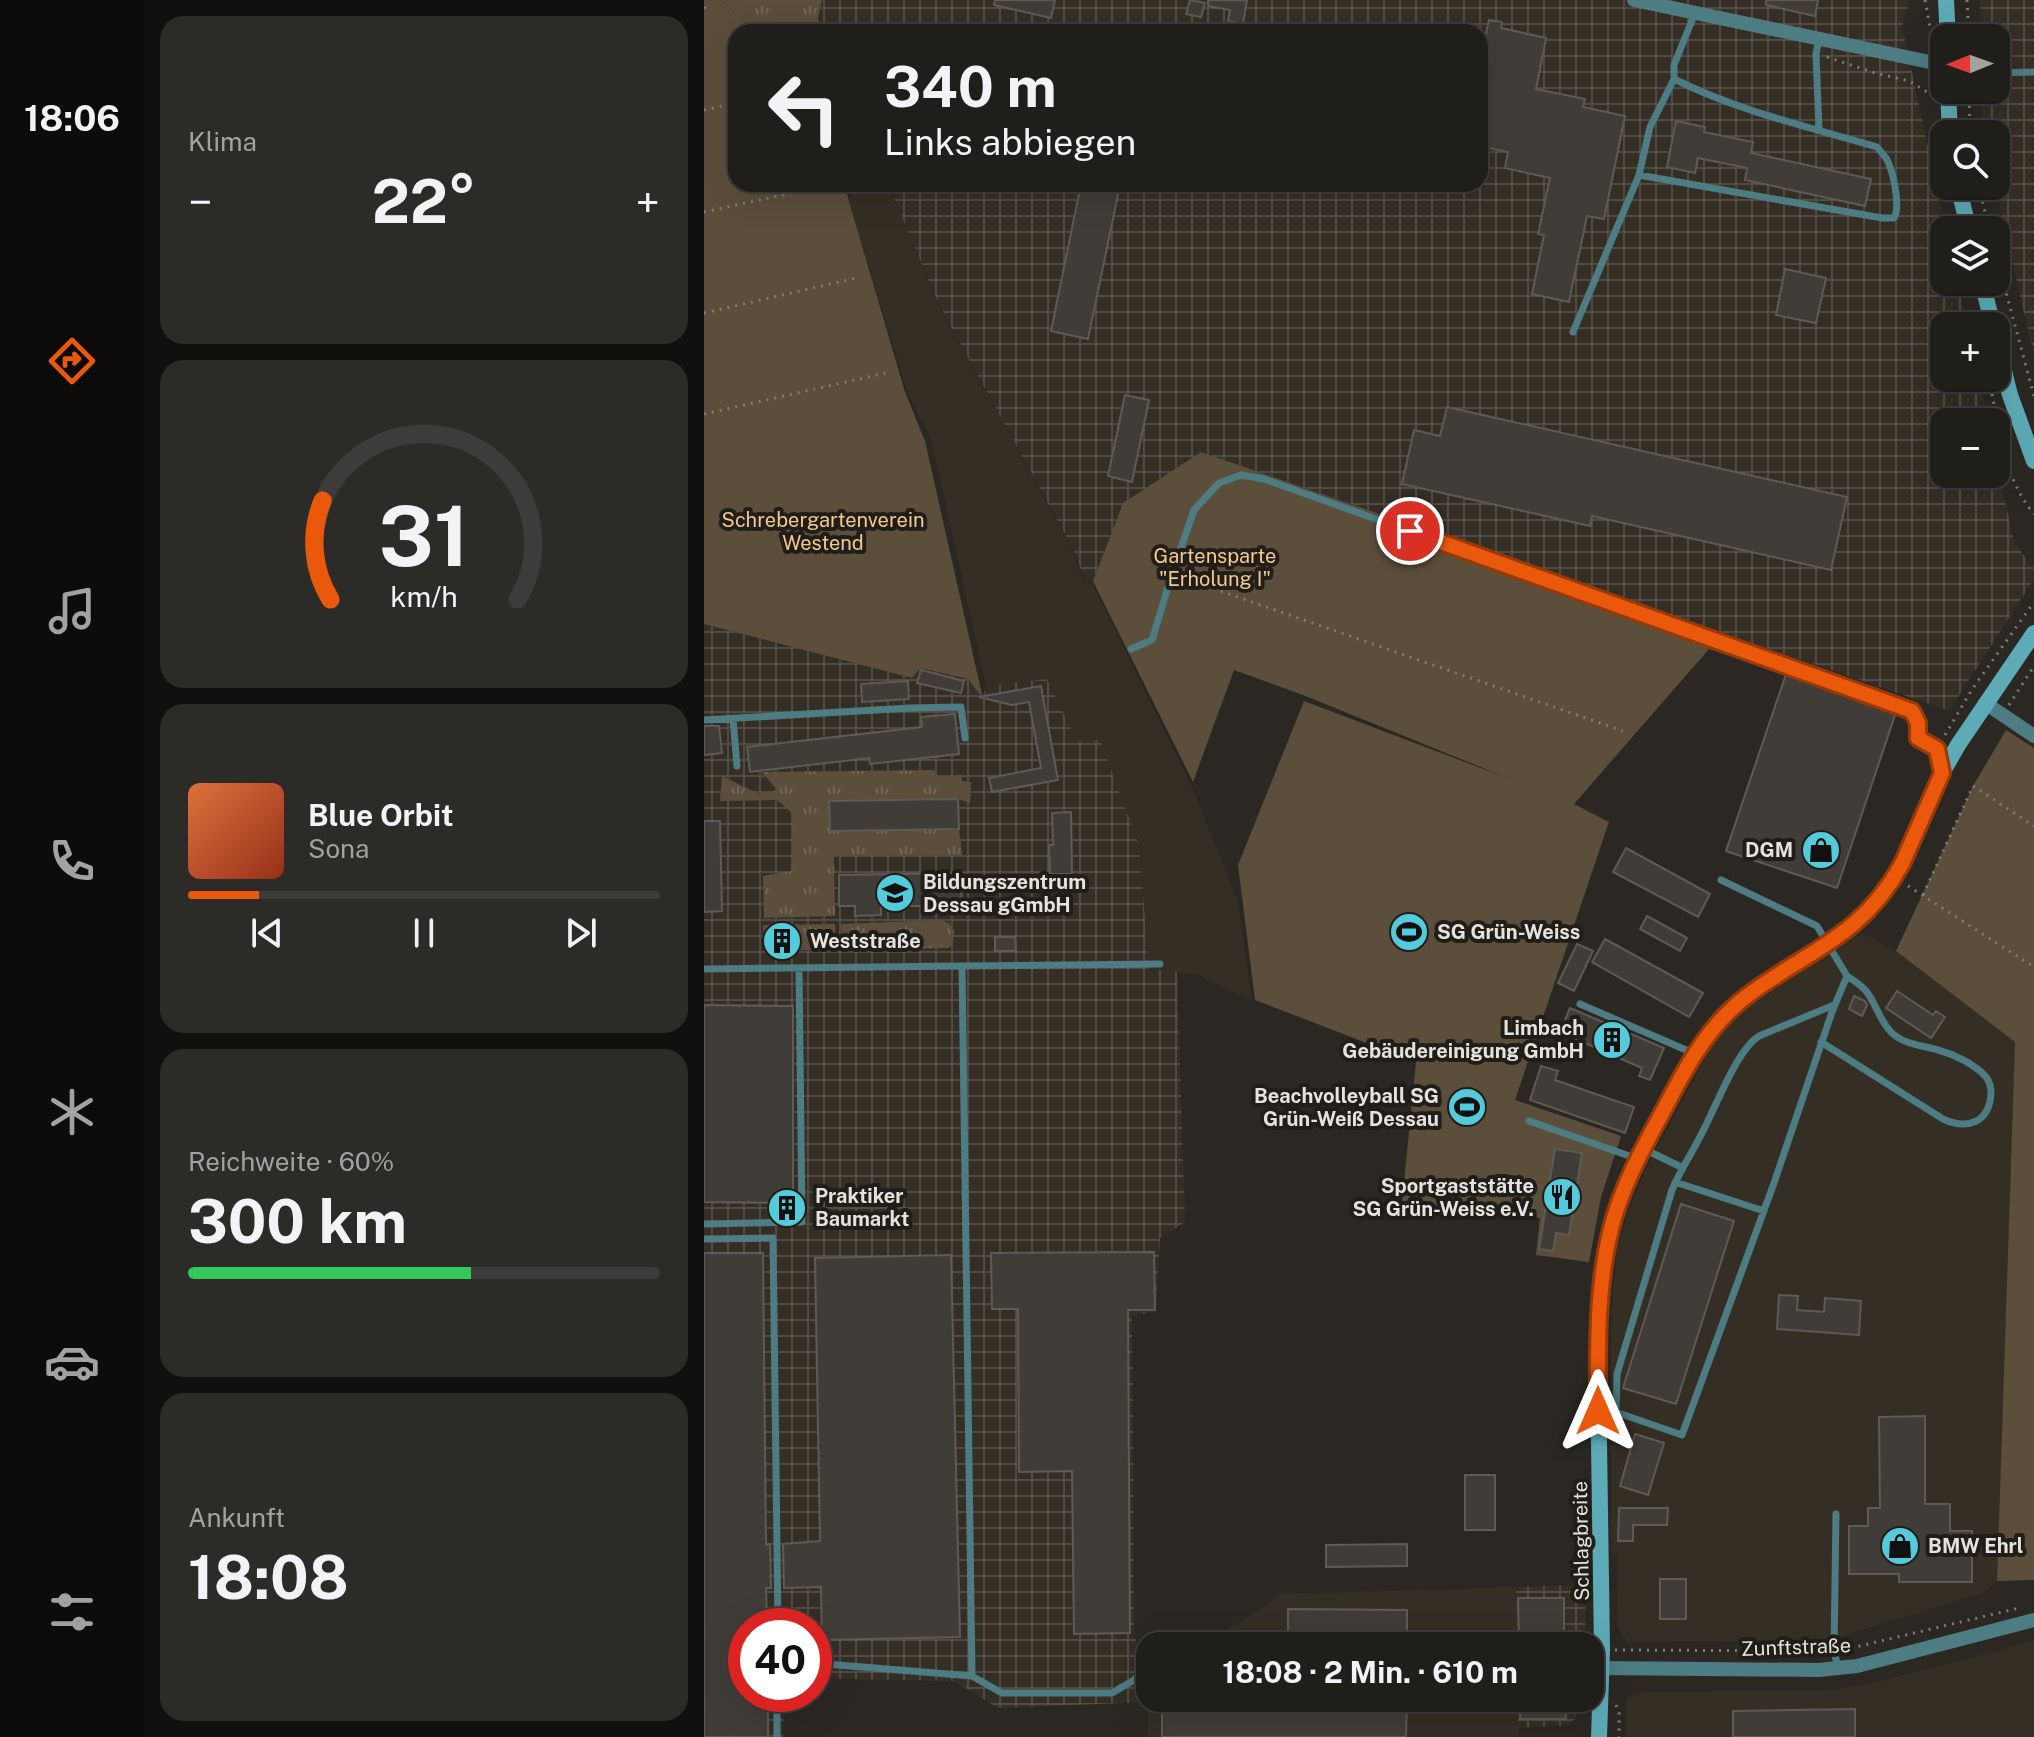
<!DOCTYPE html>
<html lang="de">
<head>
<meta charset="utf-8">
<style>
  :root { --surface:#201e1b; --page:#2d2b28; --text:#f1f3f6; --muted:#a2a2a3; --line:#3d3c3a; --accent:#ea580c }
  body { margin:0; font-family:"Public Sans",sans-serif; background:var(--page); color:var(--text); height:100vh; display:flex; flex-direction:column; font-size:30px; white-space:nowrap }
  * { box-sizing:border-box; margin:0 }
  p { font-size:26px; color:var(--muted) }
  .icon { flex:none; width:44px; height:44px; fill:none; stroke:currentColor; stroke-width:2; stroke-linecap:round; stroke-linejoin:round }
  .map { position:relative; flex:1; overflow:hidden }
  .drawer { display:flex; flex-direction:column; gap:16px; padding:16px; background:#12100f; width:560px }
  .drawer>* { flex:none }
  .hud { position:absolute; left:24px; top:24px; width:760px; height:168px; border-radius:24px; box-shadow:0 8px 32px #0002,0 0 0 2px var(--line); background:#201e1b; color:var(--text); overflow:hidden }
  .needle { width:52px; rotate:269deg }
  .buttons { position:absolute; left:1226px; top:24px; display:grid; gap:16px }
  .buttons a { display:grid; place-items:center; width:80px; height:80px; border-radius:16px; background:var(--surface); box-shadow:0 8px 32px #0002,0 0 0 2px var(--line); font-size:40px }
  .speed { position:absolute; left:24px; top:1608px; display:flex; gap:16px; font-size:40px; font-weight:700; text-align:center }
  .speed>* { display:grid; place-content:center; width:104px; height:104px; border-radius:50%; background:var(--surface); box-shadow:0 8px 32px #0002,0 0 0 2px var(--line); line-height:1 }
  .speed .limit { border:12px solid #d22; background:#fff; color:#111 }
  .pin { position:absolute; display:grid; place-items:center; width:68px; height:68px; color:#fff; margin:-34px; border:4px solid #fff; border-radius:50%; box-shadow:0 2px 8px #0007 }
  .me { position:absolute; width:88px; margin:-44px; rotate:0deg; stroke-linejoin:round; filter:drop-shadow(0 0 6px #0008) }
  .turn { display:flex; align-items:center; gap:28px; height:168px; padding:0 24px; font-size:36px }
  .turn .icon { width:104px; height:104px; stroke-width:2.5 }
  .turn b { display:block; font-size:56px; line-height:68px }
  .big { font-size:60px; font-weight:700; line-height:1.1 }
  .drawer .card { flex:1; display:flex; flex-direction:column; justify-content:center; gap:12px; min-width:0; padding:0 28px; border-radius:24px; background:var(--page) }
  .drawer .dial { align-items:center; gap:0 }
  .dial svg { height:208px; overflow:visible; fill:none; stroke:var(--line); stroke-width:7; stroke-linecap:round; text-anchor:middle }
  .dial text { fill:var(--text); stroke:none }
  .song { display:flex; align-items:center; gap:24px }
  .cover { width:96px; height:96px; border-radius:12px; background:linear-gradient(135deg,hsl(20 70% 55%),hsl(10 70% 35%)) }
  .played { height:8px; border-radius:4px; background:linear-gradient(90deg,var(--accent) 15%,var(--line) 15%) }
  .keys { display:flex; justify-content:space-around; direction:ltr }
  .heat { display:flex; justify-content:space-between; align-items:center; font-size:44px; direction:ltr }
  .charge { height:12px; border-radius:6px; background:linear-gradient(90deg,#34c759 60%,var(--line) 0) }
  .trip { position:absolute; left:432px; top:1632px; width:468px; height:80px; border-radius:24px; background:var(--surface); box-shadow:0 8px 32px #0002,0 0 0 2px var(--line); font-weight:700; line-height:80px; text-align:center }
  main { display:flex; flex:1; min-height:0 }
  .tab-bar { display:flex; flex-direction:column; width:144px; justify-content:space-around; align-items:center; background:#0d0c0b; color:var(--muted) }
  .tab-bar .icon { width:56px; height:56px }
  .tab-bar .on { color:var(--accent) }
  .tab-bar b { font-size:36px; color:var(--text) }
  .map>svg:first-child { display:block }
  .built { fill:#352e25 }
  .industrial { fill:url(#industrial-grid) }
  .grass { fill:url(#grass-tufts) }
  .garden { fill:#5b4e3b }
  .building { fill:#403d39; stroke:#5e5b57; stroke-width:2 }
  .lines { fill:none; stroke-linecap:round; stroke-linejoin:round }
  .path { stroke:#7f7d79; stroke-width:3; stroke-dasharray:2 6; stroke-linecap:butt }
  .lane { stroke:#4d7c83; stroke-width:7 }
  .street { stroke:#4d7c83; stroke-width:14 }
  .secondary { stroke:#5dabb6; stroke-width:16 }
  .route-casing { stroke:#983908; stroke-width:20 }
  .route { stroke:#ea580c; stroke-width:14 }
  .labels { text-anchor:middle; stroke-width:8; stroke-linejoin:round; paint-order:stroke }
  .park-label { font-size:20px; fill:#f3c992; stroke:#211e1a }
  .poi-label { font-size:20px; font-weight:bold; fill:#e5e3e0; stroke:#211e1a; text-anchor:start }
  .street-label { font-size:20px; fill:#e5e3e0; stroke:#211e1a }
</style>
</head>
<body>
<main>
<nav class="tab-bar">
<b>18:06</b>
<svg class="icon on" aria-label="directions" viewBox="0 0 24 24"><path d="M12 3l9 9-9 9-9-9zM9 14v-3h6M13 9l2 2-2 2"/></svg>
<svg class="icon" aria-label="music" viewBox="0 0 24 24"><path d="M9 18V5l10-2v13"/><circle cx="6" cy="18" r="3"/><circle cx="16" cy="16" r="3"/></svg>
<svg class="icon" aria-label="phone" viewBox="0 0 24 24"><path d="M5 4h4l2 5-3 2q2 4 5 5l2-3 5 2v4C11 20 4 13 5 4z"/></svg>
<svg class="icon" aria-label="climate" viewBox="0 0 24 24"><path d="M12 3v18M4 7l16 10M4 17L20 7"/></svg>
<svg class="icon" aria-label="car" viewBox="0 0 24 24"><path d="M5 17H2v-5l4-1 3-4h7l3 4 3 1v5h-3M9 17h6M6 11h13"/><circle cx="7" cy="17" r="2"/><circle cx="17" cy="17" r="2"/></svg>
<svg class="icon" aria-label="filters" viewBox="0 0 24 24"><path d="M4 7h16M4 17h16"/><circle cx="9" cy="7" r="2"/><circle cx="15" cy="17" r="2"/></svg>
</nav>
<section class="drawer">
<div class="card"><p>Klima</p>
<div class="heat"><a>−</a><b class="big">22°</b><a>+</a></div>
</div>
<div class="card dial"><svg viewBox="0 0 100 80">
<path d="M14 69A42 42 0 1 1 86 69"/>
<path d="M14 69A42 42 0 0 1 11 31" stroke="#ea580c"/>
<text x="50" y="56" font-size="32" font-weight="700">31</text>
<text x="50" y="72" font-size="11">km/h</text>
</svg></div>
<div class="card">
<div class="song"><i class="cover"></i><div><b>Blue Orbit</b><p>Sona</p></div></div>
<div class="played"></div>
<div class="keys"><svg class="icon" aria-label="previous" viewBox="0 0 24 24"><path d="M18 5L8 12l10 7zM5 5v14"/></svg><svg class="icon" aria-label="pause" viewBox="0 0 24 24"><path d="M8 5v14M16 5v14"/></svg><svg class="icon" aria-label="next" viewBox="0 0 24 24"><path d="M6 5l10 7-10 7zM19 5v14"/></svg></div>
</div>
<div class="card"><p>Reichweite · 60%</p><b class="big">300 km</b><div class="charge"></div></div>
<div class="card"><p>Ankunft</p><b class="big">18:08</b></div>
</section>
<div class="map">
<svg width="1330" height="1737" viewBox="0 0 1330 1737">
  <defs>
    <pattern id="industrial-grid" width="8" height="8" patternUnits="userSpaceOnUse" patternTransform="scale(2)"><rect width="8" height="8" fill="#352e25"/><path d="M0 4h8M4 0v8" fill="none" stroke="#524c44"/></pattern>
    <pattern id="grass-tufts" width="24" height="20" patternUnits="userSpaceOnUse" patternTransform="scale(2)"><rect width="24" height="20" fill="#5b4e3b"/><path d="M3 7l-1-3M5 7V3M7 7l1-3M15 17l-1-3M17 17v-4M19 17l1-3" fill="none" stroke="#726757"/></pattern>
  </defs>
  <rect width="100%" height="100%" fill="#2b2824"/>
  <!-- built -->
  <path class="built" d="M164 184H184L233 303 368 549 379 581 388 583 486 783 534 901 548 1001 494 975 445 970 435 845 373 742 343 679 282 686 228 442 203 391 144 198Z
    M1159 933 1192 951 1311 1042 1293 1581 1279 1593 1125 1640 923 1642 913 1625 914 1556 907 1550V1321L913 1248 925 1209 945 1163 1011 1039 1045 1006Z
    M812 1587 813 1646H494L558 1609 575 1594Z
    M1330 1641V1737H922V1698L939 1692 1123 1691 1169 1683Z
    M449 1698H814L815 1737H444V1702Z"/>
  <!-- industrial -->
  <path class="industrial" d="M118 0H1206L1198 26 1242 230H1240V282H1254L1263 326H1240V378H1275L1284 422H1240V474H1292V458L1310 542 1330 569V579L1245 711 497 452 419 503 389 581 381 580 369 549 234 303 184 184H776V32H120L114 18Z
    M1276 0H1330V356L1291 186 1292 134H1279L1277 127V90H1292V38H1277Z
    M0 624 208 678 216 668 264 679 278 699 282 686 343 679 373 741 396 740 435 845 445 969 473 972 481 1222 456 1238 452 1311 428 1316 430 1632 444 1702 294 1708 250 1681 137 1679 110 1675V1626H42V1694H80L79 1737H0Z
    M881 1585 882 1617 880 1646H813L812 1587Z
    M814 1698H875L871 1719 863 1725 814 1728Z"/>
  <!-- grass -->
  <path class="grass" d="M17 0H118L114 18 120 32H52Z
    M230 770 232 777 257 775 258 781 267 782 266 803 254 799 125 801 126 831 255 829 258 855 130 856 131 916 60 918 59 876 88 871V813L73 800 16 801 18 776 55 794 73 790 58 772Z
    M236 920 245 923 250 931 249 944 244 948 139 950 137 924Z
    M131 924 132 950H65L60 941 59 925Z"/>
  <!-- garden -->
  <path class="garden" d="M0 0H17L52 32H32V184H141L144 198 201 392 221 441 279 699 264 679 216 668 208 678 0 624Z
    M497 452 1019 633 870 804 905 822 811 1100 917 1136 897 1197 885 1262 832 1255 836 1218 698 1202 712 1062 551 1000 534 865 600 701 811 781 599 695 530 670 489 782 389 581 419 503Z
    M1302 730 1330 748V1580L1293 1581 1311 1042 1192 951 1269 786Z"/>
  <!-- building -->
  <path class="building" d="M291 0H351L347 18 290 5Z
    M486 0 501 3 497 17 482 14Z
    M504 0H543L539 24 524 21 526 10 504 6Z
    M1062 0H1114L1111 16 1062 5Z
    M785 20 798 22 797 28 842 38 832 89 881 99 879 107 921 116 900 219 883 216 865 302 828 294 840 235 834 234 846 178 801 168 804 152 776 146V63Z
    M972 121 1001 127 1000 132 1049 142 1047 153 1167 179 1161 206 1041 180 1043 168 994 158 991 173 963 167Z
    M377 184 415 190 384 339 347 331Z
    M1081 269 1122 278 1112 323 1072 315Z
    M421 395 445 400 428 482 404 476Z
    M743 407 1143 497 1127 570 888 516 886 526 698 484 710 430 736 436Z
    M217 670 260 681 257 693 213 683Z
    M1082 674 1192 712 1133 888 1022 851Z
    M204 681 205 699 158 702 157 684Z
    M337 686 354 780 288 792 285 778 337 768 325 702 308 705 275 697Z
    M251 714 255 754 166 764 165 758 46 772 43 747 218 727 217 717Z
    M0 726H15L18 753 0 755Z
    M254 799 255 829 126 831 125 801Z
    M367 812 368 874H346L345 845H349L348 813Z
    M0 821H16L18 911 0 912Z
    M922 848 1006 894 994 917 909 872Z
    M257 873 258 913H224V906H177V915L151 916V906H135V875Z
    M943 916 983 938 976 951 936 929Z
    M291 937H311L312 951H291Z
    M901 939 999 993 985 1017 888 962Z
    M873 944 889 951 870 991 854 983Z
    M1193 991 1229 1015 1232 1011 1241 1017 1227 1038 1182 1008Z
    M1150 996 1161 1001 1163 1005 1158 1016 1145 1009Z
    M0 1005 89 1006V1211H77V1203L0 1202Z
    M866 1008 960 1048 946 1080 935 1076 938 1068 856 1032Z
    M837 1066 854 1071 851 1080 930 1107 921 1133 826 1100Z
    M851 1149 878 1153 865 1235 852 1233 849 1251 835 1249Z
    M977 1204 1030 1221 972 1404 919 1388Z
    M450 1252 451 1310H424L426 1633 370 1634 368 1471 315 1472 314 1309H288L287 1253Z
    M0 1253H59L62 1545 66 1544 67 1588H62L63 1626H42V1694H64V1737H0Z
    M247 1255 256 1637 118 1640 117 1587 80 1588 79 1544 116 1541 111 1258Z
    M1075 1295 1094 1296 1093 1310 1120 1312 1121 1298 1157 1301 1155 1335 1073 1329Z
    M1221 1416V1504H1246V1531H1268V1582H1195V1574H1145V1526H1164V1508H1176L1175 1417Z
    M931 1434 960 1443 944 1495 916 1486Z
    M761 1475H791V1530H761Z
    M915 1508H964L963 1525H929V1541H914Z
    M703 1544V1566L622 1567V1545Z
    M956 1579H982V1619H956Z
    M814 1598H860V1646H815Z
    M584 1609 703 1610V1646H584Z
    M515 1698H703L702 1737H458V1706H515Z
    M816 1698H861L862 1719H816Z
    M1151 1709V1737H1029V1711Z"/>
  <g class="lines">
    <!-- path -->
    <path class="path" d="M1221 0 1227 32
      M1263 0 1265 38
      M0 8 3 7
      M1123 57 1171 73 1205 81 1228 95
      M1265 90 1266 134
      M0 110 32 103
      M1234 143 1239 179
      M1275 186 1285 230
      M0 212 129 184
      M1292 255 1330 396
      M0 313 153 278
      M1288 394C1296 435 1302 481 1330 514
      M0 414 182 373
      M479 578 919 731
      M1305 705 1330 666
      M1241 735 1267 691 1330 602
      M1204 886 1330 967
      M1219 895 1269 786 1330 826
      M911 1650 1120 1651
      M1139 1650 1315 1608
      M912 1705 915 1713V1737"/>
    <!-- lane -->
    <path class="lane" d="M1292 73 1330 72
      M1115 130 1112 54 1115 39
      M935 175 946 127 970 79
      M869 332 935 175 1178 218H1190C1197 206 1189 170 1182 158 1179 154 1176 151 1173 147 1105 127 1034 111 970 79V65L991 13
      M427 649 448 640 468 574 490 510 515 483 537 475 560 479 1208 711 1214 723V738L1233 749 1238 771
      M29 719 33 766
      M0 720 206 708 257 707 261 738
      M258 966 456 964
      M0 969 258 966 268 1676
      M876 1004 989 1053
      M1117 1042 1239 1119C1263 1130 1285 1123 1287 1094 1287 1087 1286 1082 1282 1077 1271 1064 1249 1054 1234 1050 1218 1045 1201 1045 1188 1033 1176 1022 1172 1003 1162 991 1157 985 1149 980 1143 976
      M825 1121 934 1159
      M940 1149 977 1167
      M971 1182 1060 1211
      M0 1224 98 1222 95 968
      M0 1239 69 1238 74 1626
      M894 1411 903 1409 978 1435 1070 1183 1128 1012 1143 976 1113 926 1017 880
      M912 1412 913 1374 968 1190C977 1168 990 1150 1000 1129 1013 1104 1033 1050 1055 1036L1130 1005
      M1132 1514 1130 1651 1134 1668
      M463 1646 466 1642
      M110 1663 268 1676 298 1693H408L430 1680 446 1664
      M73 1737V1694"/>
    <!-- street -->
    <path class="street" d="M930 0 1240 65
      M1281 703 1330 736
      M897 1668 1115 1670 1153 1666 1330 1620"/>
    <!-- secondary -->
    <path class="secondary" d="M1242 0 1244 38
      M1244 90 1246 134
      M1254 186 1265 230
      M1278 282 1289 326
      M1292 339 1306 395 1330 461
      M895 1737 898 1650 894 1374 895 1325 903 1246 920 1189 974 1083 991 1053 1016 1021 1044 995 1139 934 1161 916 1181 892 1198 864 1238 773 1254 745 1330 633"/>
  </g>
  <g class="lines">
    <defs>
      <path id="route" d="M706 531 1208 711 1214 723V738L1233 749 1238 773 1198 864C1157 938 1104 950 1043 996 1007 1023 984 1063 964 1102 942 1143 918 1184 907 1229 892 1288 894 1351 894 1411"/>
    </defs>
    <!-- route casing -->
    <use href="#route" class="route-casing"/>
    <!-- route -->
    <use href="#route" class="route"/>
  </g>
  <!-- icons -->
  <defs>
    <symbol id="shop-disc" viewBox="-11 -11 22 22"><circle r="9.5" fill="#53cbdb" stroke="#211e1a"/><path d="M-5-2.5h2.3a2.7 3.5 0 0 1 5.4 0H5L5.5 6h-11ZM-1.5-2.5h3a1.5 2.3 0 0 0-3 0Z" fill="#111"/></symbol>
    <symbol id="school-disc" viewBox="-11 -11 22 22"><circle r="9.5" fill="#53cbdb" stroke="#211e1a"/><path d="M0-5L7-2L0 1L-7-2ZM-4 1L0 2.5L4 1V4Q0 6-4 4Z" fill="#111"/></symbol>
    <symbol id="stadium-disc" viewBox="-11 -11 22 22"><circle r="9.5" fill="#53cbdb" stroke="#211e1a"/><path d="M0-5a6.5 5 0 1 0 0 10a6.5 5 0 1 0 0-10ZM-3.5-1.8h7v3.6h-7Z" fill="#111"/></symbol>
    <symbol id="building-disc" viewBox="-11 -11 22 22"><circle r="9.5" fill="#53cbdb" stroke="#211e1a"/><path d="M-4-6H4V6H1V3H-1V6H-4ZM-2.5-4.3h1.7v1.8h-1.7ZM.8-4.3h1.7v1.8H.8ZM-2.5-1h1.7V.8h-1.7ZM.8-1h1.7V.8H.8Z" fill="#111"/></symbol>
    <symbol id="restaurant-disc" viewBox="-11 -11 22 22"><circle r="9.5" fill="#53cbdb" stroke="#211e1a"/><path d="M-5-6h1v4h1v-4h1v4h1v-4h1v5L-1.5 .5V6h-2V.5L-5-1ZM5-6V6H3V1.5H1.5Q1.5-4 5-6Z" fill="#111"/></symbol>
  </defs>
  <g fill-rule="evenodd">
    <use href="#shop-disc" x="1095" y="828" width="44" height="44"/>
    <use href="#school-disc" x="169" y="871" width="44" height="44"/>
    <use href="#stadium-disc" x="683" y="910" width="44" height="44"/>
    <use href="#building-disc" x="56" y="919" width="44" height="44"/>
    <use href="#building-disc" x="886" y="1018" width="44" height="44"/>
    <use href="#stadium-disc" x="741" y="1085" width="44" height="44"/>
    <use href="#restaurant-disc" x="836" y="1175" width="44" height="44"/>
    <use href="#building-disc" x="61" y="1186" width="44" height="44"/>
    <use href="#shop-disc" x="1174" y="1524" width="44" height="44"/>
  </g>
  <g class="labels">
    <!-- park labels -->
    <g class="park-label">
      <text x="119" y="527">Schrebergartenverein<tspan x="119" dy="23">Westend</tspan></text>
      <text x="511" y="563">Gartensparte<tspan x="511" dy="23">"Erholung I"</tspan></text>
    </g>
    <!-- poi labels -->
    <g class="poi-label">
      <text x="1089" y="857" text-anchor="end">DGM</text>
      <text x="219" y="889">Bildungszentrum<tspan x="219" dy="23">Dessau gGmbH</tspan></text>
      <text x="733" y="939">SG Grün-Weiss</text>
      <text x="106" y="948">Weststraße</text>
      <text x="880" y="1035" text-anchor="end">Limbach<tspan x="880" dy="23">Gebäudereinigung GmbH</tspan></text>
      <text x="735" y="1103" text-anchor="end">Beachvolleyball SG<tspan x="735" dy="23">Grün-Weiß Dessau</tspan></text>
      <text x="830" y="1193" text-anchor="end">Sportgaststätte<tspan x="830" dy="23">SG Grün-Weiss e.V.</tspan></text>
      <text x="111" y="1203">Praktiker<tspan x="111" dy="23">Baumarkt</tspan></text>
      <text x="1224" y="1553">BMW Ehrl</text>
    </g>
    <!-- street labels -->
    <g class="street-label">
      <text transform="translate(877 1541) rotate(-91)" y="7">Schlagbreite</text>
      <text transform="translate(1092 1647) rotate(-2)" y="7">Zunftstraße</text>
    </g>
  </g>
</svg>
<div class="buttons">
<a><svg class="needle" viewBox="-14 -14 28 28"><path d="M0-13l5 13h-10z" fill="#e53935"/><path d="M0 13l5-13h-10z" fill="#a2a2a3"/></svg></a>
<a><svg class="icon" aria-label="search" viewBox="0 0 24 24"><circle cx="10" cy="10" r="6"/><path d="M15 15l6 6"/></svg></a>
<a><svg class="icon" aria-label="layers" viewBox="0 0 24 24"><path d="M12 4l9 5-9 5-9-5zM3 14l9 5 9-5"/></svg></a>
<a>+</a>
<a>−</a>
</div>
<div class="speed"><div class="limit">40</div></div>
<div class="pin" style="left:706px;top:531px;background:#d93025"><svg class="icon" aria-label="arrive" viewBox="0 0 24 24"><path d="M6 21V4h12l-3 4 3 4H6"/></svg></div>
<svg class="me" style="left:894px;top:1411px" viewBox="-20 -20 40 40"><path d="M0-17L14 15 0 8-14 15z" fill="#ea580c" stroke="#fff" stroke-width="4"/></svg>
<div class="trip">18:08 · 2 Min. · 610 m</div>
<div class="hud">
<div class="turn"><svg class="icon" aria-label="left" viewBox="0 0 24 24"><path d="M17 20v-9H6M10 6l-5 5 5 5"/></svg><div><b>340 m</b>Links abbiegen</div></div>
</div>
</div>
</main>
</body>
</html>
